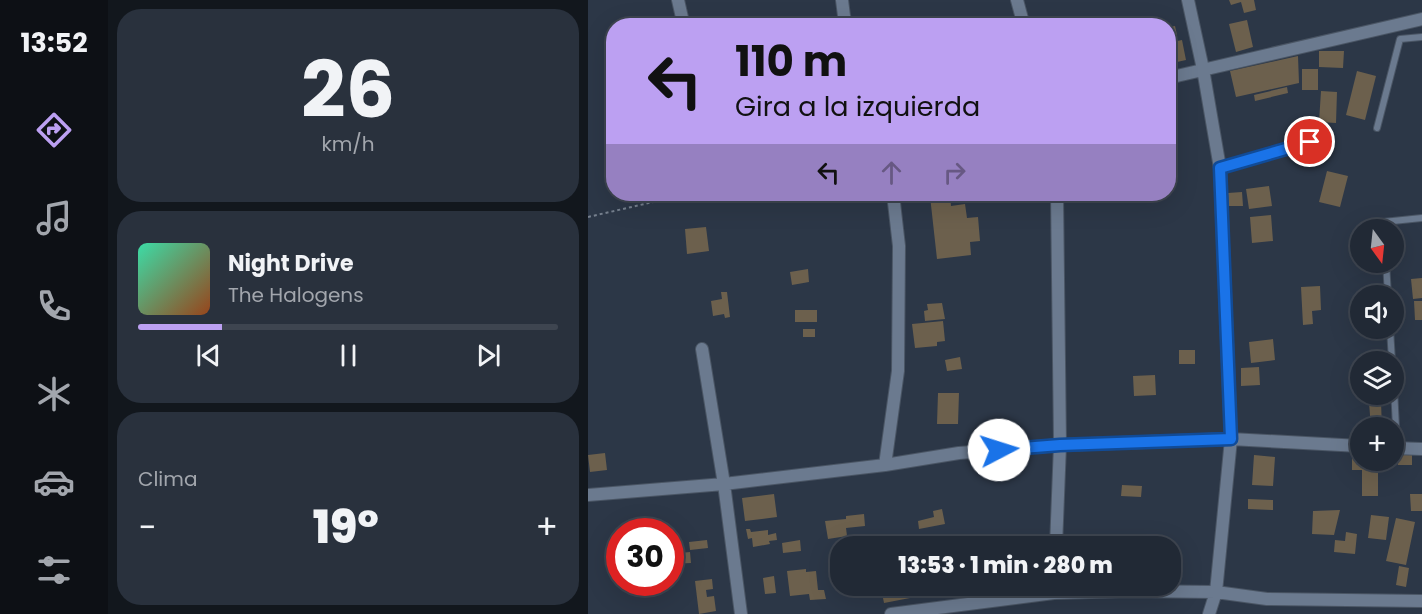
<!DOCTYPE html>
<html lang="es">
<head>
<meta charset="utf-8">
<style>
  :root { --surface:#212935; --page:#29313d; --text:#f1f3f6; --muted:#a2a6ad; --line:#3e4550; --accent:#bca0f2 }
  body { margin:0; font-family:Poppins,sans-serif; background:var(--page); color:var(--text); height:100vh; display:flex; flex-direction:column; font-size:22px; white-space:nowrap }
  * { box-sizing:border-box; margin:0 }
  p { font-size:20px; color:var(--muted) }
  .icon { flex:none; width:33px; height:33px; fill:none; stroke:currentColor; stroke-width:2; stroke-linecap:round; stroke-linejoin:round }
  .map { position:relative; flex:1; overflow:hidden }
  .panel { display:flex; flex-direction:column; gap:9px; padding:9px; background:#12171d; width:480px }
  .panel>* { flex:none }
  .top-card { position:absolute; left:18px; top:18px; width:570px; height:183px; border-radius:24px; box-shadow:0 6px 24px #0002,0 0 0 2px var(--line); background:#bca0f2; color:#111; overflow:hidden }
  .needle { width:39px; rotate:165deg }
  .tools { position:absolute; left:762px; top:219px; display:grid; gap:12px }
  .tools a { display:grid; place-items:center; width:54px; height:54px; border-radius:50%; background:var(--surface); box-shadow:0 6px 24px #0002,0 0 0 2px var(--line); font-size:30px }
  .speed { position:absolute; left:18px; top:518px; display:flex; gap:12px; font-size:30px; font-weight:700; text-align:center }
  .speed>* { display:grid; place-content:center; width:78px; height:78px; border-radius:50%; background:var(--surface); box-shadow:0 6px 24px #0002,0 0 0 2px var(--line); line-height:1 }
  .speed .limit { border:9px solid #d22; background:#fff; color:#111 }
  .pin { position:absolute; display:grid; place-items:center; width:51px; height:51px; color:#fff; margin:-26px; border:3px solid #fff; border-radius:50%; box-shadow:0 2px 6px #0007 }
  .me { position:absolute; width:66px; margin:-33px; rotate:85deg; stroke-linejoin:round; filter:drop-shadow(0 0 4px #0008) }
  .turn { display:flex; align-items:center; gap:21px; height:126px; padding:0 30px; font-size:27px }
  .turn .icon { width:78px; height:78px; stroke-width:2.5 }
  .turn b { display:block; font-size:42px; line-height:51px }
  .lanes { display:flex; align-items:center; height:57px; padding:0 30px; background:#0003; justify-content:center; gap:30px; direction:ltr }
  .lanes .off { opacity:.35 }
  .big { font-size:45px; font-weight:800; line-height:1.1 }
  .panel .widget { flex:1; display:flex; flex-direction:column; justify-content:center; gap:9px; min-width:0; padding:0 21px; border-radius:24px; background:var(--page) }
  .panel .dial { align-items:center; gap:0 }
  .dial b { font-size:78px; line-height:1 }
  .song { display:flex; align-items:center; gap:18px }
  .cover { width:72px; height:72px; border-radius:9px; background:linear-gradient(135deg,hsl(160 70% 55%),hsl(20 70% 35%)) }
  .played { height:6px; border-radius:3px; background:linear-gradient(90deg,var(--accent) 20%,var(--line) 20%) }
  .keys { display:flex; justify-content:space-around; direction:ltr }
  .heat { display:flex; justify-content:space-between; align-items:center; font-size:33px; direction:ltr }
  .trip { position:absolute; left:242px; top:536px; width:351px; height:60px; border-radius:24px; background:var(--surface); box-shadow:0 6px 24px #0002,0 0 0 2px var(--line); font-weight:800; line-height:60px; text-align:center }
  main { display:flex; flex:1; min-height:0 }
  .menu { display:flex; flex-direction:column; width:108px; justify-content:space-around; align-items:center; background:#0d1015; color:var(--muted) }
  .menu .icon { width:42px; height:42px }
  .menu .current { color:var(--accent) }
  .menu b { font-size:27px; color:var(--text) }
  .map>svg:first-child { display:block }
  .building { fill:#6c604d }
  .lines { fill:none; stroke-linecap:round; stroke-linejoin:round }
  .lane-casing { stroke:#4a5564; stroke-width:8 }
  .street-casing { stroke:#4a5564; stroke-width:14 }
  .path { stroke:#76808e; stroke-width:2; stroke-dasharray:3 3; stroke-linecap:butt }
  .lane { stroke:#6b7a8f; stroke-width:6 }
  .street { stroke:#6b7a8f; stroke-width:12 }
  .route-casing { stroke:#114b97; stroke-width:15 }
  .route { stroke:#1a73e8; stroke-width:10 }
</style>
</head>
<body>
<main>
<nav class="menu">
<b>13:52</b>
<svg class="icon current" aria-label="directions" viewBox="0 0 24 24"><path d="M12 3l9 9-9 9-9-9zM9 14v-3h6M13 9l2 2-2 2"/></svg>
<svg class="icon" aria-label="music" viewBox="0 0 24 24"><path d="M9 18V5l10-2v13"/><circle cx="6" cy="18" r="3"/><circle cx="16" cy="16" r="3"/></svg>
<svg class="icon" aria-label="phone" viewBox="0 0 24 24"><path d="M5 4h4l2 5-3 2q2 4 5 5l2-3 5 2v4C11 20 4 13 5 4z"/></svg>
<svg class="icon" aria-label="climate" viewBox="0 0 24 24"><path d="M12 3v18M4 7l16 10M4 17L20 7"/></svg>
<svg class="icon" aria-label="car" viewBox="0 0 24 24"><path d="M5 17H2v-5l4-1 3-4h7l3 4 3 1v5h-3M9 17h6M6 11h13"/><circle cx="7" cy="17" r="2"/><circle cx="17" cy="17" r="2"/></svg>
<svg class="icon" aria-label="filters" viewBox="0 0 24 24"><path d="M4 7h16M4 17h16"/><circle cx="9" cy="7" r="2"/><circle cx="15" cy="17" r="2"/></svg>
</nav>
<section class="panel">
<div class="widget dial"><b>26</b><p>km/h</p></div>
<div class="widget">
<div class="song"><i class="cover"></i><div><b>Night Drive</b><p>The Halogens</p></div></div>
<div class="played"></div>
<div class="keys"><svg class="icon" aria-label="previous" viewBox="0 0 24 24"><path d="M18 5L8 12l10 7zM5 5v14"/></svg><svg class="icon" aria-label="pause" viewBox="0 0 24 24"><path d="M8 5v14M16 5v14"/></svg><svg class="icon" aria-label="next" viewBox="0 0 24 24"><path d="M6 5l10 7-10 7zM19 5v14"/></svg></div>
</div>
<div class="widget"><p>Clima</p>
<div class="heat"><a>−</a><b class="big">19°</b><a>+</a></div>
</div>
</section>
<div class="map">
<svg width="834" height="614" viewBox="0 0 834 614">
  <rect width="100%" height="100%" fill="#2c3747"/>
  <!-- building -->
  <path class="building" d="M641 0H666L668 10 656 13 653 2 643 5Z
    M659 20 665 47 648 52 641 24Z
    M580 23 582 27 587 26 589 35 585 36V39L580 40Z
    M594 40 598 60 580 64V43Z
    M731 51H756L755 68 731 67Z
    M710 56 711 83 648 97 642 71Z
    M714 69H730V90H714Z
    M769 71 788 76 777 120 758 115Z
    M699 87 700 93 667 101 666 95Z
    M733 91 749 92 748 123 731 122Z
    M26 166V192H23L18 168Z
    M739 171 760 176 752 207 731 202Z
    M681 186 684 206 661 209 658 189Z
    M654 192 655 206H641L640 193Z
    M362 194 363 206 377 204 379 218 390 217 392 241 382 242 383 255 349 259 342 196Z
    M683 215 685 241 664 243 662 217Z
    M118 227 121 251 99 254 97 229Z
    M220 269 221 282 204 285 202 272Z
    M834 278V298L825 299 823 279Z
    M732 286 733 310 724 311 725 324 715 325 713 287Z
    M133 292H139L142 317 137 318 136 314 125 316 123 301 134 299Z
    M826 301H834V320H827Z
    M354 303 357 319 337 321 336 311 340 310 339 304Z
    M207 310H229V322H207Z
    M355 321 357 341 349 342V346L327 348 324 324Z
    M215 329H227V337H215Z
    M685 339 687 360 663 363 661 342Z
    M591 350H607V364H591Z
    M372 357 374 369 359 371 357 360Z
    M671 367 672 385 653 386V368Z
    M567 375 568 395 546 396 545 376Z
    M350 393H371L370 424H349Z
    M781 402H793L794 428H783Z
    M810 452H824V465H810Z
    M17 453 19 470 2 472 0 455Z
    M666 455 687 457 685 486 664 485Z
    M764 456H772V460L774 461H790V496H774V470H764Z
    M534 485 554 486 553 497 533 496Z
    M186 494 189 517 157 521 154 498Z
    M822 494H834V511H823Z
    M660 499 685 500V510L660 509Z
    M354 509 357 524 331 529 330 521 346 517 345 511Z
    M752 510 746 535 724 534 725 511Z
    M276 514 277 526 258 528 259 536 240 539 237 521 258 519V516Z
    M783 515 801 517 798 540 780 538Z
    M808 518 827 522 818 565 798 561Z
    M158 529H162L163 532 180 530V535L188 533 189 540 181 541 182 544 165 547 164 538 160 539Z
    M758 532 769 534 767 554 746 552 747 540 757 541Z
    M119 540 120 548 102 550 101 542Z
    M212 540 213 551 195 553 194 543Z
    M102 552 103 563 82 564V554Z
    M811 566 821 568 818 587 808 585Z
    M218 569V572L228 571 230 590H236L238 599 222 600 221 594 202 596 199 571Z
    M186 576 188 593 177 594 175 578Z
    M124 579 125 589 118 590 119 597 126 596 128 611 111 614 107 581Z
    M321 593 322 598 296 603 295 598Z"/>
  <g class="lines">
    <defs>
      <path id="lane" d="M789 128 812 39 834 37
        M632 168 722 142
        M796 230 795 222 834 218
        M798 262 800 296
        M802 328 804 362
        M806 388 809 448"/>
      <path id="street" d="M90 0 95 22
        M254 0 256 16 259 26
        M429 0 436 26
        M600 0 615 69 632 168 643 439 628 592 621 614
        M580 78 834 19
        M114 349 136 484 153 614
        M806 448 834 449
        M297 465 310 371 311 246 305 194
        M0 495 136 484 297 465 371 453 472 445 643 439 772 446
        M468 546 472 445 469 194
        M303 614 466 593 541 591 628 592 679 599 834 601"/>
    </defs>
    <!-- lane casing -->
    <use href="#lane" class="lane-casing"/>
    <!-- street casing -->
    <use href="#street" class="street-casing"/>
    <!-- path -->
    <path class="path" d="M0 217 100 194"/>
    <!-- lane -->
    <use href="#lane" class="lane"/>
    <!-- street -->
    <use href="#street" class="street"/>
  </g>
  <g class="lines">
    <defs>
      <path id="route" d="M411 450 472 445 643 439 632 168 722 142"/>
    </defs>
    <!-- route casing -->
    <use href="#route" class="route-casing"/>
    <!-- route -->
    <use href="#route" class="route"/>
  </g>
</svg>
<div class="tools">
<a><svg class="needle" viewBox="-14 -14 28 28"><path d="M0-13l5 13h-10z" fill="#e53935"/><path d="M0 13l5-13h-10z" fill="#a2a6ad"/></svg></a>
<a><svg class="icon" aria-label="sound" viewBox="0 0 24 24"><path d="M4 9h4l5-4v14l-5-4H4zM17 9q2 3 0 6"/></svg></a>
<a><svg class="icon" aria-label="layers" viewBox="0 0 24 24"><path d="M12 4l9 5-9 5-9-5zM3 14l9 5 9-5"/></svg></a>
<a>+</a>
</div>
<div class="speed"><div class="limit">30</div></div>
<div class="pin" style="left:722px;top:142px;background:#d93025"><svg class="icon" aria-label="arrive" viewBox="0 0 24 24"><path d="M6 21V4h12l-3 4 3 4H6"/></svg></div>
<svg class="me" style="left:411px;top:450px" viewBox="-20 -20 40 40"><circle r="19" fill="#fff"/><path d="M0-13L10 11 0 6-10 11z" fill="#1a73e8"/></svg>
<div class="trip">13:53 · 1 min · 280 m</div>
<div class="top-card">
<div class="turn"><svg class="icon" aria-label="left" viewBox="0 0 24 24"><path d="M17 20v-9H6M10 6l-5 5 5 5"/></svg><div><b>110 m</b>Gira a la izquierda</div></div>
<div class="lanes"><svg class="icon" aria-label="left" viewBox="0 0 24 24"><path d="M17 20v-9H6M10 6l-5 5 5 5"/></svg><svg class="icon off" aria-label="ahead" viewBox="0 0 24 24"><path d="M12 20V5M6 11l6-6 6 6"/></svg><svg class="icon off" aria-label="right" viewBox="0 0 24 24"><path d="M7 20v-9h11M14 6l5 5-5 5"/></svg></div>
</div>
</div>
</main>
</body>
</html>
